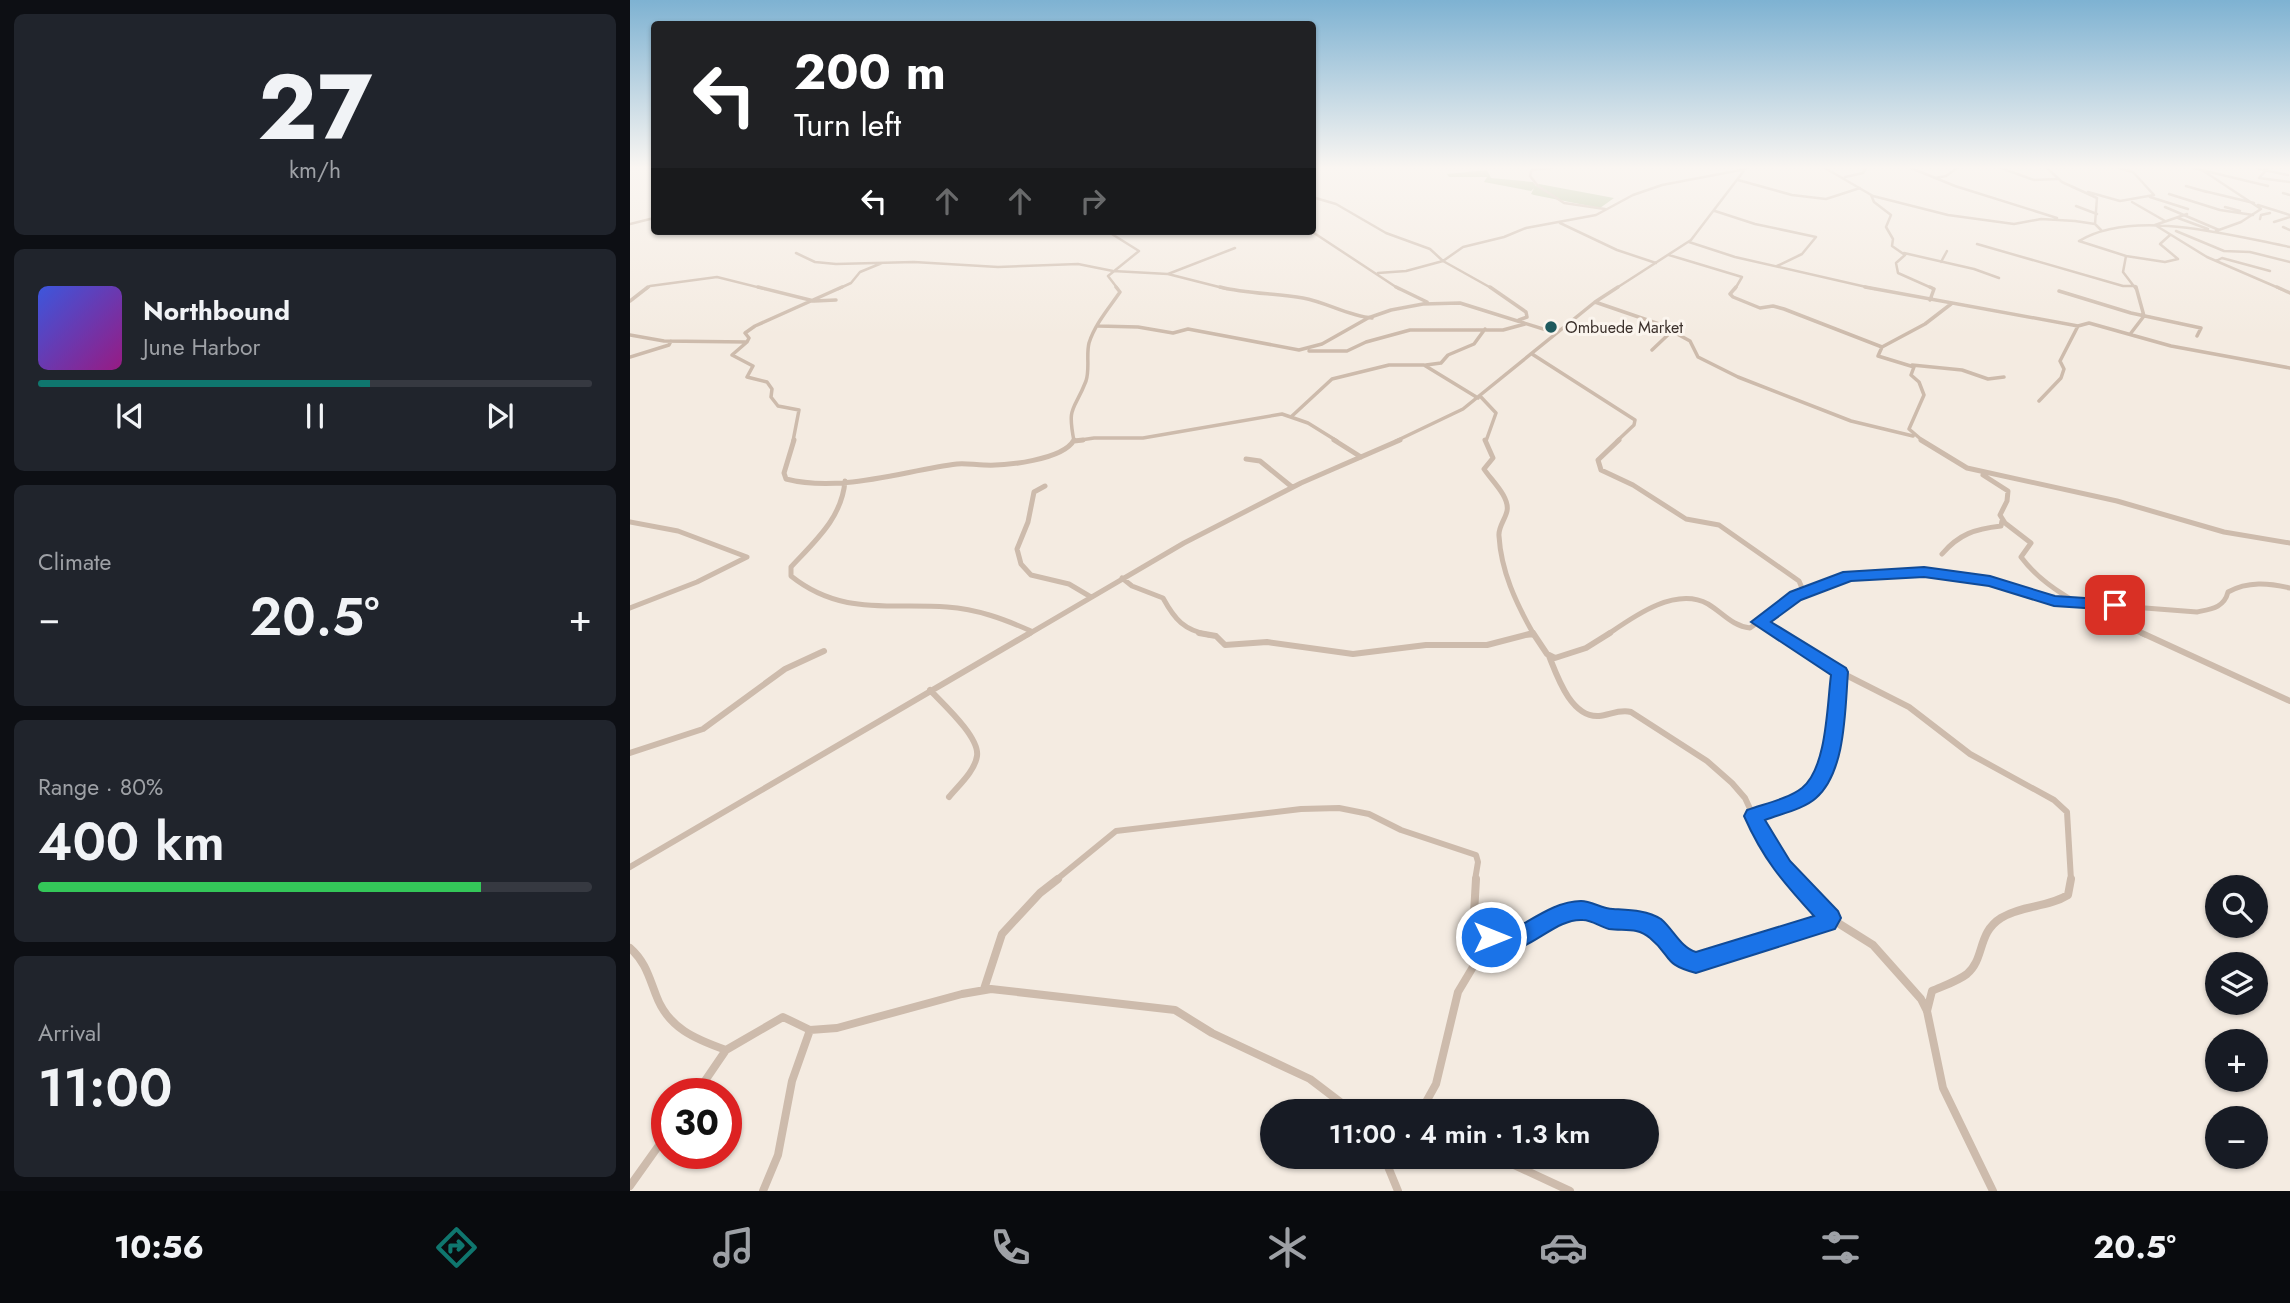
<!DOCTYPE html>
<html lang="en">
<head>
<meta charset="utf-8">
<style>
  :root { --surface:#171b24; --page:#20242c; --text:#f1f3f6; --muted:#9ea1a6; --line:#363941; --accent:#0f766e }
  body { margin:0; font-family:Jost,sans-serif; background:var(--page); color:var(--text); height:100vh; display:flex; flex-direction:column; font-size:26px; white-space:nowrap }
  * { box-sizing:border-box; margin:0 }
  p { font-size:23px; color:var(--muted) }
  .icon { flex:none; width:38px; height:38px; fill:none; stroke:currentColor; stroke-width:2; stroke-linecap:round; stroke-linejoin:round }
  .map { position:relative; flex:1; overflow:hidden }
  .panel { display:flex; flex-direction:column; gap:14px; padding:14px; background:#0d0f14; width:630px }
  .panel>* { flex:none }
  .top-card { position:absolute; left:21px; top:21px; width:665px; height:214px; border-radius:7px; box-shadow:0 2px 5px #0004; background:#202124; color:#fff; overflow:hidden }
  .fabs { position:absolute; left:1575px; top:875px; display:grid; gap:14px }
  .fabs a { display:grid; place-items:center; width:63px; height:63px; border-radius:50%; background:var(--surface); box-shadow:0 2px 5px #0004; font-size:35px }
  .speed { position:absolute; left:21px; top:1078px; display:flex; gap:14px; font-size:35px; font-weight:700; text-align:center }
  .speed>* { display:grid; place-content:center; width:91px; height:91px; border-radius:50%; background:var(--surface); box-shadow:0 2px 5px #0004; line-height:1 }
  .speed .limit { border:10px solid #d22; background:#fff; color:#111 }
  .pin { position:absolute; display:grid; place-items:center; width:60px; height:60px; color:#fff; margin:-30px; border-radius:14px; box-shadow:0 4px 10px #0006 }
  .me { position:absolute; width:77px; margin:-38px; rotate:90deg; stroke-linejoin:round; filter:drop-shadow(0 0 5px #0008) }
  .turn { display:flex; align-items:center; gap:24px; height:147px; padding:0 28px; font-size:32px }
  .turn .icon { width:91px; height:91px; stroke-width:2.5 }
  .turn b { display:block; font-size:49px; line-height:60px }
  .lanes { display:flex; align-items:center; height:66px; padding:0 28px; background:#0003; justify-content:center; gap:35px; direction:ltr }
  .lanes .off { opacity:.35 }
  .big { font-size:52px; font-weight:600; line-height:1.1 }
  .panel .tile { flex:1; display:flex; flex-direction:column; justify-content:center; gap:10px; min-width:0; padding:0 24px; border-radius:10px; background:var(--page) }
  .panel .dial { align-items:center; gap:0 }
  .dial b { font-size:91px; line-height:1 }
  .song { display:flex; align-items:center; gap:21px }
  .cover { width:84px; height:84px; border-radius:10px; background:linear-gradient(135deg,hsl(230 70% 55%),hsl(310 70% 35%)) }
  .played { height:7px; border-radius:4px; background:linear-gradient(90deg,var(--accent) 60%,var(--line) 60%) }
  .keys { display:flex; justify-content:space-around; direction:ltr }
  .heat { display:flex; justify-content:space-between; align-items:center; font-size:38px; direction:ltr }
  .charge { height:10px; border-radius:5px; background:linear-gradient(90deg,#34c759 80%,var(--line) 0) }
  .trip { position:absolute; left:630px; top:1099px; width:399px; height:70px; border-radius:35px; background:var(--surface); box-shadow:0 2px 5px #0004; font-weight:600; line-height:70px; text-align:center }
  .menu { display:flex; height:112px; justify-content:space-around; align-items:center; background:#090b0e; color:var(--muted) }
  .menu .icon { width:49px; height:49px }
  .menu .selected { color:var(--accent) }
  .menu b { font-size:32px; color:var(--text) }
  main { display:flex; flex:1; min-height:0 }
  .map>svg:first-child { display:block }
  .green { fill:#b8c4a0 }
  .lines { fill:none; stroke-linecap:round; stroke-linejoin:round }
  .minor-far4 { stroke:#cdbbac; stroke-width:2.5 }
  .minor-far3 { stroke:#cdbbac; stroke-width:3.5 }
  .minor-far2 { stroke:#cdbbac; stroke-width:5 }
  .minor-far1 { stroke:#cdbbac; stroke-width:6 }
  .minor { stroke:#cdbbac; stroke-width:8 }
  .route { fill:#1a73e8; stroke:#114b97; stroke-width:2 }
  .poi-dot { fill:#1f5a5e; stroke:#fbf5ee; stroke-width:2.5 }
  .labels { text-anchor:middle; stroke-width:6; stroke-linejoin:round; paint-order:stroke }
  .far-poi-label { font-size:16px; fill:#3b302b; stroke:#fbf5ee; text-anchor:start }
</style>
</head>
<body>
<main>
<section class="panel">
<div class="tile dial"><b>27</b><p>km/h</p></div>
<div class="tile">
<div class="song"><i class="cover"></i><div><b>Northbound</b><p>June Harbor</p></div></div>
<div class="played"></div>
<div class="keys"><svg class="icon" aria-label="previous" viewBox="0 0 24 24"><path d="M18 5L8 12l10 7zM5 5v14"/></svg><svg class="icon" aria-label="pause" viewBox="0 0 24 24"><path d="M8 5v14M16 5v14"/></svg><svg class="icon" aria-label="next" viewBox="0 0 24 24"><path d="M6 5l10 7-10 7zM19 5v14"/></svg></div>
</div>
<div class="tile"><p>Climate</p>
<div class="heat"><a>−</a><b class="big">20.5°</b><a>+</a></div>
</div>
<div class="tile"><p>Range · 80%</p><b class="big">400 km</b><div class="charge"></div></div>
<div class="tile"><p>Arrival</p><b class="big">11:00</b></div>
</section>
<div class="map">
<svg width="1660" height="1191" viewBox="0 0 1660 1191">
  <rect width="100%" height="100%" fill="#f4ebe1"/>
  <!-- green -->
  <path class="green" d="M857 170 861 178 903 182 906 186 909 184 984 198 970 208 904 195 901 194 904 188 901 191 854 182 857 177H819L817 174Z"/>
  <g class="lines">
    <!-- minor-far4 -->
    <path class="minor-far4" d="M902 168 900 176 908 186 934 203 975 209
      M1195 168 1243 196 1318 215 1384 224 1411 219 1445 221 1465 224 1471 230
      M1281 168 1325 186 1427 218
      M1371 168 1404 180 1428 179
      M1417 168 1432 182 1467 198 1465 224
      M1563 168 1638 186
      M1638 168 1629 178 1660 182
      M1629 169 1658 175
      M902 170 922 168
      M1572 170 1631 209 1611 222 1586 231
      M1215 177 1233 173 1236 168
      M1305 178 1316 176 1327 168
      M1108 180 1162 195 1196 199 1230 188
      M1556 186 1577 192
      M1574 191 1624 203
      M1458 192 1490 201 1524 195 1503 172 1489 168
      M1653 193 1660 195
      M1539 194 1590 210 1623 215
      M1241 195 1244 202 1261 215 1256 227 1263 239 1262 246 1275 255 1266 263 1268 273 1304 289
      M682 197 706 204 756 233 800 249 813 261 863 289
      M1520 197 1558 209
      M1502 202 1535 221
      M1628 205 1660 215
      M1446 206 1467 214
      M1535 207 1589 230
      M1595 207 1610 211
      M1085 211 1125 224 1186 237 1172 254 1147 266
      M1557 214 1525 225 1577 257 1651 289
      M1548 218 1578 229
      M1630 219 1631 215 1640 213
      M1644 222 1660 217
      M930 223 987 250 1026 263
      M0 224 24 218
      M1653 227 1660 230
      M477 231 509 251 478 276 488 289
      M681 231 769 289
      M1546 231 1594 251 1620 252 1660 262
      M1059 242 1105 257 1245 289
      M1347 244 1493 286H1505
      M166 253 185 262 206 264 284 262 368 267 448 264 483 271 538 274 597 289
      M1274 253 1344 269 1369 278
      M1039 255 1112 277 1105 289
      M1496 256 1535 262 1548 259 1530 244 1540 235
      M1586 261 1592 258 1640 271
      M1311 262 1317 251
      M748 273 776 271 813 261 833 247 874 237 896 228 966 215 1003 195 1032 185 1116 169
      M538 274 605 248
      M16 289 20 286 87 277 135 289
      M208 289 221 283 230 272 252 263
      M985 289 1061 240 1116 168
      M1506 289 1493 272 1496 256 1449 241C1503 208 1600 235 1660 247"/>
    <!-- minor-far3 -->
    <path class="minor-far3" d="M128 287 184 301 206 300
      M590 287C617 294 645 293 673 298 696 302 718 316 742 318
      M766 287 797 302
      M860 287 896 312 897 317 889 320
      M1106 287 1100 294 1103 297 1130 308 1143 306 1154 309 1252 347
      M1235 287 1448 326 1459 323 1541 346 1660 368
      M1300 287 1304 289 1300 300
      M1647 287 1660 293
      M1429 291 1501 313 1571 328 1567 336
      M0 301 18 287
      M965 302 1029 324 1060 341 1068 357 1108 377 1221 421 1283 436
      M468 326 508 327 543 333 558 329 669 350 692 344 738 318 761 310 793 304 830 303 926 333
      M1501 333 1514 316 1506 287
      M0 335 34 341 117 342 102 355 123 366 117 377 137 382 142 389 141 397 148 406 169 410 163 441
      M117 342 119 338 115 333 125 326 212 287
      M1022 350 1042 331
      M679 351H717L736 342 780 330H873L895 324
      M902 354 1005 420 1004 425 987 441
      M0 357 39 345 41 341
      M796 365 811 363 818 355 844 344 855 329
      M1282 365 1332 370 1358 379 1374 377
      M850 396 866 413 856 441
      M1409 401 1431 378 1434 369 1430 361 1448 326
      M662 416 702 379 759 365H794L848 398
      M444 441C437 405 444 412 456 381 460 369 456 355 459 343 465 324 479 308 490 292L486 287
      M444 441 464 438H513L652 414 678 423 707 441
      M766 441 833 409 965 302 988 287
      M1293 441 1279 429 1294 395 1289 382 1281 375 1284 367 1248 356 1252 347 1295 324 1321 304"/>
    <!-- minor-far2 -->
    <path class="minor-far2" d="M164 440 154 473 156 479C211 493 272 471 327 464 336 463 345 465 354 465 376 466 433 460 444 440
      M704 440 731 457
      M855 440 863 458 854 469C861 480 880 497 877 511 875 520 868 527 869 536 871 571 886 603 903 633
      M989 440 968 460 971 470 1003 485 1056 519 1089 525 1169 581 1172 588 1168 594
      M1291 440 1337 468 1487 501 1594 532 1660 543
      M444 441 453 440
      M616 459 630 461 662 487
      M1353 475 1378 491 1377 501 1370 515 1375 523 1401 543 1391 557C1421 597 1472 614 1515 635
      M215 481C212 518 185 541 161 567V576C211 616 259 603 317 607 347 609 374 619 401 631
      M415 486 404 492 398 522 387 549 391 564 401 575 439 584 461 597
      M0 522 48 531 117 557 67 582 0 608
      M1312 554C1329 534 1345 529 1371 526L1372 521
      M492 578 502 586 533 598C545 620 554 630 579 635
      M1129 622 1150 635
      M397 635 554 543 671 483 770 440
      M896 635H904
      M977 635C1003 617 1045 586 1078 604 1093 613 1102 626 1120 628L1156 602 1185 587 1219 576 1246 572H1294L1332 576 1374 585 1424 601 1567 612C1581 609 1594 608 1598 592 1618 581 1639 583 1660 588"/>
    <!-- minor-far1 -->
    <path class="minor-far1" d="M569 633 586 636 595 645 637 642 723 654 796 645H857L903 633
      M903 633 917 654 925 658 956 648 980 633
      M1147 633 1210 672 1279 707 1340 754 1424 800 1437 812 1441 880
      M1512 633 1660 701
      M919 656C927 676 941 718 969 716 980 715 989 709 1001 712L1077 761 1102 783 1115 798 1136 843 1163 880
      M300 690C312 703 350 737 347 756 345 771 328 786 319 797
      M0 753 73 729 155 669 194 651
      M1124 816C1141 811 1161 807 1175 796 1211 769 1204 711 1210 672
      M0 867 400 633
      M426 880 486 831 671 809 709 808 739 814 771 830 846 855 848 862 845 880"/>
    <!-- minor -->
    <path class="minor" d="M1161 879 1200 918 1243 945 1291 999 1297 1011 1313 1088 1363 1191
      M861 935 889 938 930 915 954 911 979 919 1019 924 1031 932 1049 955 1066 962 1189 926 1200 918
      M0 948C15 961 19 977 26 995 38 1028 65 1039 96 1050L153 1017 180 1030 207 1028 332 994 361 989 545 1010 582 1033 680 1079 722 1111
      M354 989 372 934 410 893 428 879
      M1297 1011 1302 991C1313 986 1328 981 1337 974 1355 959 1347 933 1371 918 1392 905 1417 908 1438 895L1441 879
      M66 1094 96 1050
      M791 1111 806 1084 828 992 861 937 844 914 846 879
      M754 1157 768 1191
      M867 1157 940 1191
      M0 1186 37 1134
      M133 1191 148 1155 162 1081 180 1030"/>
  </g>
  <!-- sky -->
  <linearGradient id="sky" x2="0" y2="1"><stop stop-color="#7eb2d2"/><stop offset="0.5" stop-color="#faf6f2"/><stop offset="1" stop-color="#faf6f2" stop-opacity="0"/></linearGradient>
  <rect width="1660" height="335" fill="url(#sky)"/>
  <!-- route -->
  <path class="route" d="M1294 567 1360 576 1425 596 1485 600 1493 605 1485 610 1424 606 1359 586 1294 577 1221 581 1171 600 1141 622 1216 668 1218 672C1215 709 1216 772 1186 798 1174 809 1150 814 1135 820L1160 861 1208 911 1211 918 1205 929 1066 973C1032 964 1043 957 1020 938 1007 927 995 931 979 929 970 927 962 920 953 920 931 918 909 941 889 948L869 944 861 947 853 944 850 937 853 928 868 923 886 928C906 917 928 901 951 901 962 901 972 909 983 909 999 910 1017 910 1031 919 1043 929 1051 948 1066 952L1184 916C1152 881 1133 859 1114 816L1117 810C1133 804 1158 799 1172 788 1197 768 1197 705 1201 675L1121 622 1160 592 1213 572Z"/>
  <!-- markers -->
  <circle class="poi-dot" cx="921" cy="327" r="7"/>
  <g class="labels">
    <!-- far-poi labels -->
    <g class="far-poi-label">
      <text x="935" y="333">Ombuede Market</text>
    </g>
  </g>
</svg>
<div class="fabs">
<a><svg class="icon" aria-label="search" viewBox="0 0 24 24"><circle cx="10" cy="10" r="6"/><path d="M15 15l6 6"/></svg></a>
<a><svg class="icon" aria-label="layers" viewBox="0 0 24 24"><path d="M12 4l9 5-9 5-9-5zM3 14l9 5 9-5"/></svg></a>
<a>+</a>
<a>−</a>
</div>
<div class="speed"><div class="limit">30</div></div>
<div class="pin" style="left:1485px;top:605px;background:#d93025"><svg class="icon" aria-label="arrive" viewBox="0 0 24 24"><path d="M6 21V4h12l-3 4 3 4H6"/></svg></div>
<svg class="me" style="left:861px;top:937px" viewBox="-20 -20 40 40"><circle r="17" fill="#1a73e8" stroke="#fff" stroke-width="3"/><path d="M0-11L8 9 0 5-8 9z" fill="#fff"/></svg>
<div class="trip">11:00 · 4 min · 1.3 km</div>
<div class="top-card">
<div class="turn"><svg class="icon" aria-label="left" viewBox="0 0 24 24"><path d="M17 20v-9H6M10 6l-5 5 5 5"/></svg><div><b>200 m</b>Turn left</div></div>
<div class="lanes"><svg class="icon" aria-label="left" viewBox="0 0 24 24"><path d="M17 20v-9H6M10 6l-5 5 5 5"/></svg><svg class="icon off" aria-label="ahead" viewBox="0 0 24 24"><path d="M12 20V5M6 11l6-6 6 6"/></svg><svg class="icon off" aria-label="ahead" viewBox="0 0 24 24"><path d="M12 20V5M6 11l6-6 6 6"/></svg><svg class="icon off" aria-label="right" viewBox="0 0 24 24"><path d="M7 20v-9h11M14 6l5 5-5 5"/></svg></div>
</div>
</div>
</main>
<nav class="menu">
<b>10:56</b>
<svg class="icon selected" aria-label="directions" viewBox="0 0 24 24"><path d="M12 3l9 9-9 9-9-9zM9 14v-3h6M13 9l2 2-2 2"/></svg>
<svg class="icon" aria-label="music" viewBox="0 0 24 24"><path d="M9 18V5l10-2v13"/><circle cx="6" cy="18" r="3"/><circle cx="16" cy="16" r="3"/></svg>
<svg class="icon" aria-label="phone" viewBox="0 0 24 24"><path d="M5 4h4l2 5-3 2q2 4 5 5l2-3 5 2v4C11 20 4 13 5 4z"/></svg>
<svg class="icon" aria-label="climate" viewBox="0 0 24 24"><path d="M12 3v18M4 7l16 10M4 17L20 7"/></svg>
<svg class="icon" aria-label="car" viewBox="0 0 24 24"><path d="M5 17H2v-5l4-1 3-4h7l3 4 3 1v5h-3M9 17h6M6 11h13"/><circle cx="7" cy="17" r="2"/><circle cx="17" cy="17" r="2"/></svg>
<svg class="icon" aria-label="filters" viewBox="0 0 24 24"><path d="M4 7h16M4 17h16"/><circle cx="9" cy="7" r="2"/><circle cx="15" cy="17" r="2"/></svg>
<b>20.5°</b>
</nav>
</body>
</html>
